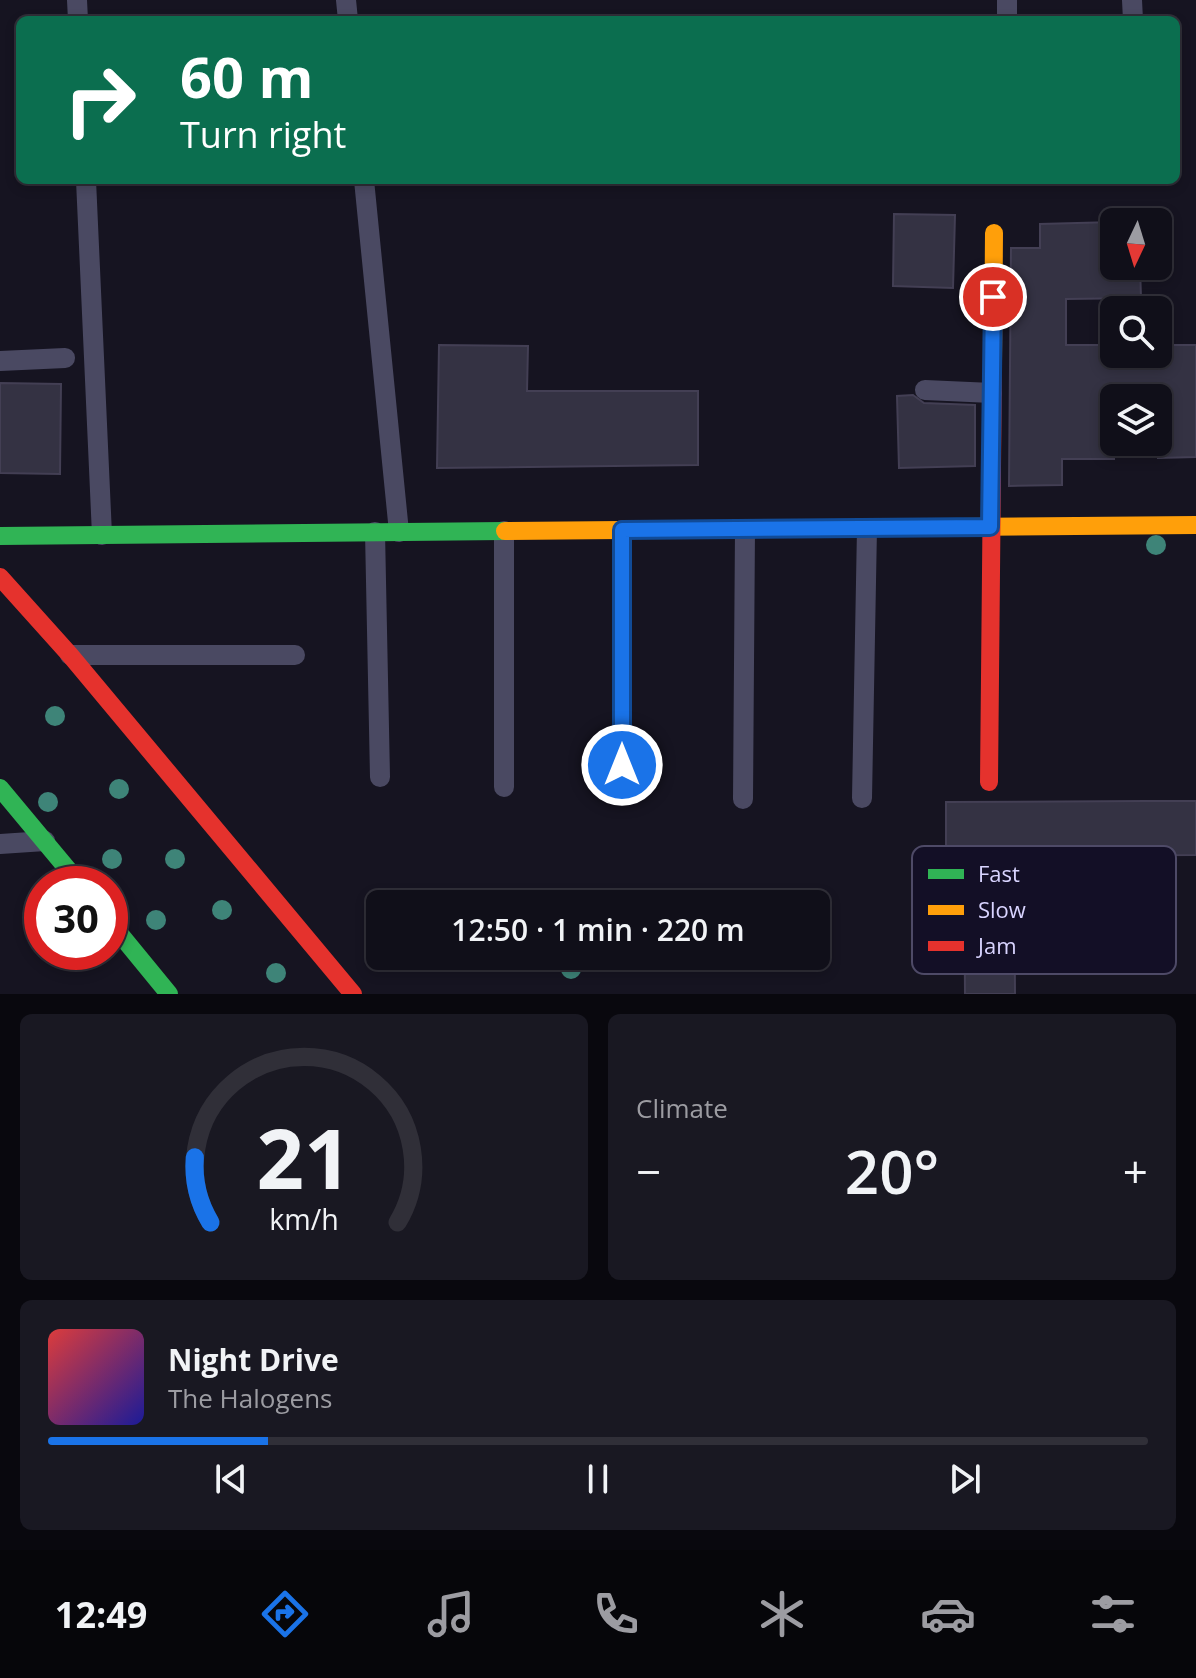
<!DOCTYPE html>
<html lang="en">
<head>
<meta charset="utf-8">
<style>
  :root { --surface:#100f19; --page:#191822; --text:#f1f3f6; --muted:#9c9ca2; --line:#302f38; --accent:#1a73e8 }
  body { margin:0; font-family:"Open Sans",sans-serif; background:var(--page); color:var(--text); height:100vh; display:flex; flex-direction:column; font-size:30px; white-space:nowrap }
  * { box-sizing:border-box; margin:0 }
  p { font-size:26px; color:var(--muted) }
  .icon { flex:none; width:44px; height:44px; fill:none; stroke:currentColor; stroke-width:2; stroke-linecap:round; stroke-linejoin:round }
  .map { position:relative; height:994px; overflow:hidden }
  .side { display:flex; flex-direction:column; gap:20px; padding:20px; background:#09080e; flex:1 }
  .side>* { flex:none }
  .top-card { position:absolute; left:16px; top:16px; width:1164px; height:168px; border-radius:12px; box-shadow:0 4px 12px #0003,0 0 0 2px var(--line); background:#0b6e4f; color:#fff; overflow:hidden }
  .needle { width:52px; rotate:184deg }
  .tools { position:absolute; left:1100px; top:208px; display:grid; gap:16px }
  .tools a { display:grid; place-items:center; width:72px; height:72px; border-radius:12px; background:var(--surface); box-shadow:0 4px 12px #0003,0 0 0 2px var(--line); font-size:40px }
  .speed { position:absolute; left:24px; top:866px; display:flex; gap:16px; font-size:40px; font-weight:700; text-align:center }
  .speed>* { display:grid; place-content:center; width:104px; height:104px; border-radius:50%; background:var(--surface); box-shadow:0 4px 12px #0003,0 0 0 2px var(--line); line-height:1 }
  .speed .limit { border:12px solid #d22; background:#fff; color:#111 }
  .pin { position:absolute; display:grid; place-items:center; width:68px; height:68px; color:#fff; margin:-34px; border:4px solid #fff; border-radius:50%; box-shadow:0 2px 8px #0007 }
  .me { position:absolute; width:88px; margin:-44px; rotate:0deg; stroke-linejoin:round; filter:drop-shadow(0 0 6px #0008) }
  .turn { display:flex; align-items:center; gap:28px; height:168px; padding:0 32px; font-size:36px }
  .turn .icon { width:104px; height:104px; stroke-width:2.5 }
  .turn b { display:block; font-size:56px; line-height:68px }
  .big { font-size:60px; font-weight:600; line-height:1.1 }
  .side .card { flex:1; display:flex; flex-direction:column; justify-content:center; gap:12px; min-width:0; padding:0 28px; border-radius:12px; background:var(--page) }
  .side .dial { align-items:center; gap:0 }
  .dial svg { height:208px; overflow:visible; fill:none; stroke:var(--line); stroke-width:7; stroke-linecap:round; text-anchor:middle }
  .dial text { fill:var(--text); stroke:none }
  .song { display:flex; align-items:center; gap:24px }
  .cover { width:96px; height:96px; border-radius:12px; background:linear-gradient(135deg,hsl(0 70% 55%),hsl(240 70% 35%)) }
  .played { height:8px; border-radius:4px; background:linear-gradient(90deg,var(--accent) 20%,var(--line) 20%) }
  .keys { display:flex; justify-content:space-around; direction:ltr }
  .heat { display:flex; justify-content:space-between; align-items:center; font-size:44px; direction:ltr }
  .side .tiles { flex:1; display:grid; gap:20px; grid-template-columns:1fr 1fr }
  .card:last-child { grid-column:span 2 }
  .trip { position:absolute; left:366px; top:890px; width:464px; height:80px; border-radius:12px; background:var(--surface); box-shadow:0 4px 12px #0003,0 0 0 2px var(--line); font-weight:600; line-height:80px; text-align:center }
  .menu { display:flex; height:128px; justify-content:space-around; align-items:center; background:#06060a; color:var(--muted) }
  .menu .icon { width:56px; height:56px }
  .menu .active { color:var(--accent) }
  .menu b { font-size:36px; color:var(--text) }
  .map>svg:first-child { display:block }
  .building { fill:#343243; stroke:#433f54; stroke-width:2 }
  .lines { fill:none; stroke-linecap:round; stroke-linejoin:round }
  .street { stroke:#4a4962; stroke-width:20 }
  .fast { stroke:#30b455; stroke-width:18 }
  .slow { stroke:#ff9f0a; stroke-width:18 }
  .jam { stroke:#e5322d; stroke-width:18 }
  .tree { fill:#3e8478 }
  .route-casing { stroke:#114b97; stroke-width:20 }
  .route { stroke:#1a73e8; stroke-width:14 }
  .key { fill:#130f26; stroke:#4e4a67; stroke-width:2 }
  .key-label { font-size:22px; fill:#d9d4ff }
</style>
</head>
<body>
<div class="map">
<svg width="1196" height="994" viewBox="0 0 1196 994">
  <rect width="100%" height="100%" fill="#161421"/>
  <!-- building -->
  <path class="building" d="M894 214 955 215 953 288 893 286Z
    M1114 222V266H1140L1141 298 1066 299V345H1114V354H1158V345H1196V457L1158 458V398H1114V459H1062V485L1009 486 1011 248H1040V224Z
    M439 345 528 346 527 391H698V465L437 468Z
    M0 383 61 384 60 474 0 473Z
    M913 395 924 403 975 405V466L899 468 897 396Z
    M1146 801H1196V855L1014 856 1015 994H965L964 856H946V802Z"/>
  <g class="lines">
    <!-- street -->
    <path class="street" d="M77 0 78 20
      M346 0 348 20
      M1007 0V20
      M1132 0 1133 20
      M86 180 102 535
      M364 180 399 532
      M0 361 65 358
      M925 390 992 393
      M504 531V787
      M375 532 380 777
      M70 655H295
      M622 793V530
      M862 798 867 528
      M743 799 745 529
      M0 844 45 841"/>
    <!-- fast -->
    <path class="fast" d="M0 536 505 531
      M0 788 80 884
      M110 922 169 994"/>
    <!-- slow -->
    <path class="slow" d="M993 363 994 233
      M505 531 1196 525"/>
    <!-- jam -->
    <path class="jam" d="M0 577 70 655 353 994
      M989 782 993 363"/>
  </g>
  <!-- trees -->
  <g class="tree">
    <circle cx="1156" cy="545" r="10"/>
    <circle cx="55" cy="716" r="10"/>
    <circle cx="119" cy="789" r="10"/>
    <circle cx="48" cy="802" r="10"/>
    <circle cx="112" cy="859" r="10"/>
    <circle cx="175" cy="859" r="10"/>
    <circle cx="222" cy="910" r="10"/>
    <circle cx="156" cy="920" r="10"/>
    <circle cx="571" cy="969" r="10"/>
    <circle cx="276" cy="973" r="10"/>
  </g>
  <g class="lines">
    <defs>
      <path id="route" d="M622 765V530L990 527 993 297"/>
    </defs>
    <!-- route casing -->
    <use href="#route" class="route-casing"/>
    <!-- route -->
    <use href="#route" class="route"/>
  </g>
  <!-- legend -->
  <rect x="912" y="846" width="264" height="128" rx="12" class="key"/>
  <rect x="928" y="869" width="36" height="10" fill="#30b455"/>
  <rect x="928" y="905" width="36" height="10" fill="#ff9f0a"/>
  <rect x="928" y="941" width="36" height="10" fill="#e5322d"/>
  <g class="key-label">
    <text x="978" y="882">Fast</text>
    <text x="978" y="918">Slow</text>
    <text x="978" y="954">Jam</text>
  </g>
</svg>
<div class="tools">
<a><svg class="needle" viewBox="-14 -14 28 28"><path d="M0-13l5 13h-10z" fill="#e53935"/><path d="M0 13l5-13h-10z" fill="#9c9ca2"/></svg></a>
<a><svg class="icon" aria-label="search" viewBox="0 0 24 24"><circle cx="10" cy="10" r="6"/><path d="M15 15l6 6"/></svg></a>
<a><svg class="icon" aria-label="layers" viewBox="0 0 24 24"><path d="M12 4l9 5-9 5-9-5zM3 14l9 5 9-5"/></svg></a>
</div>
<div class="speed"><div class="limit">30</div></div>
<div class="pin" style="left:993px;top:297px;background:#d93025"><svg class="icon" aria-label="arrive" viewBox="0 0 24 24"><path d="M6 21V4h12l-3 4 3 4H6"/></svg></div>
<svg class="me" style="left:622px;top:765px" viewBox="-20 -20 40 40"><circle r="17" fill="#1a73e8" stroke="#fff" stroke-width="3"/><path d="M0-11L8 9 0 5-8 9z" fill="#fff"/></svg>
<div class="trip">12:50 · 1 min · 220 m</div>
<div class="top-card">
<div class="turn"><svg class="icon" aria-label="right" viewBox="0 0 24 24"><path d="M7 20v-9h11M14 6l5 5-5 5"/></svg><div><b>60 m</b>Turn right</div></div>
</div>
</div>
<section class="side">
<div class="tiles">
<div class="card dial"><svg viewBox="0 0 100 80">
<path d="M14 69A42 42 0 1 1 86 69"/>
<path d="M14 69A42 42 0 0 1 8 44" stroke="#1a73e8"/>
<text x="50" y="56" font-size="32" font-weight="700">21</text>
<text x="50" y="72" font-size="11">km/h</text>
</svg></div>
<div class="card"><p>Climate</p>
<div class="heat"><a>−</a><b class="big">20°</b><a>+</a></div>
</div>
<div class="card">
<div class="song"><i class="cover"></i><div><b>Night Drive</b><p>The Halogens</p></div></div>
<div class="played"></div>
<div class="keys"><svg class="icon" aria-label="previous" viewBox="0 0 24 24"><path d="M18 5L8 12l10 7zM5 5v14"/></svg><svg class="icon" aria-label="pause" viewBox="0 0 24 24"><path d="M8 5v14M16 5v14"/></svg><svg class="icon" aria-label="next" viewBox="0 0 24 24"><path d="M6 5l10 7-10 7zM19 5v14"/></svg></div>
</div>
</div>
</section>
<nav class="menu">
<b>12:49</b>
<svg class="icon active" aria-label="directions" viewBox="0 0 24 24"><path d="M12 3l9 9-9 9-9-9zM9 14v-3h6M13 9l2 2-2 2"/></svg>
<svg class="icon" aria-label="music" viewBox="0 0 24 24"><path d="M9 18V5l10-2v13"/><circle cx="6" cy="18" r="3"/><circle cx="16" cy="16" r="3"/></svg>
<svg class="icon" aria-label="phone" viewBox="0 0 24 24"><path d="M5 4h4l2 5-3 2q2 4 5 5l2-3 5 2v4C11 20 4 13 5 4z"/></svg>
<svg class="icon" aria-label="climate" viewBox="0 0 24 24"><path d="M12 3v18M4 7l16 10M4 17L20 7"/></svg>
<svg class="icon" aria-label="car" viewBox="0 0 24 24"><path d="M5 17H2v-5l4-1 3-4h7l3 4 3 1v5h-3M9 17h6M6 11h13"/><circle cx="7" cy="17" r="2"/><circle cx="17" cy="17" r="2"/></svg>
<svg class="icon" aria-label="filters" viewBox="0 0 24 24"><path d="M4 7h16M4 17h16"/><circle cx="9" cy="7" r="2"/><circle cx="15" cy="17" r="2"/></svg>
</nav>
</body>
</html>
